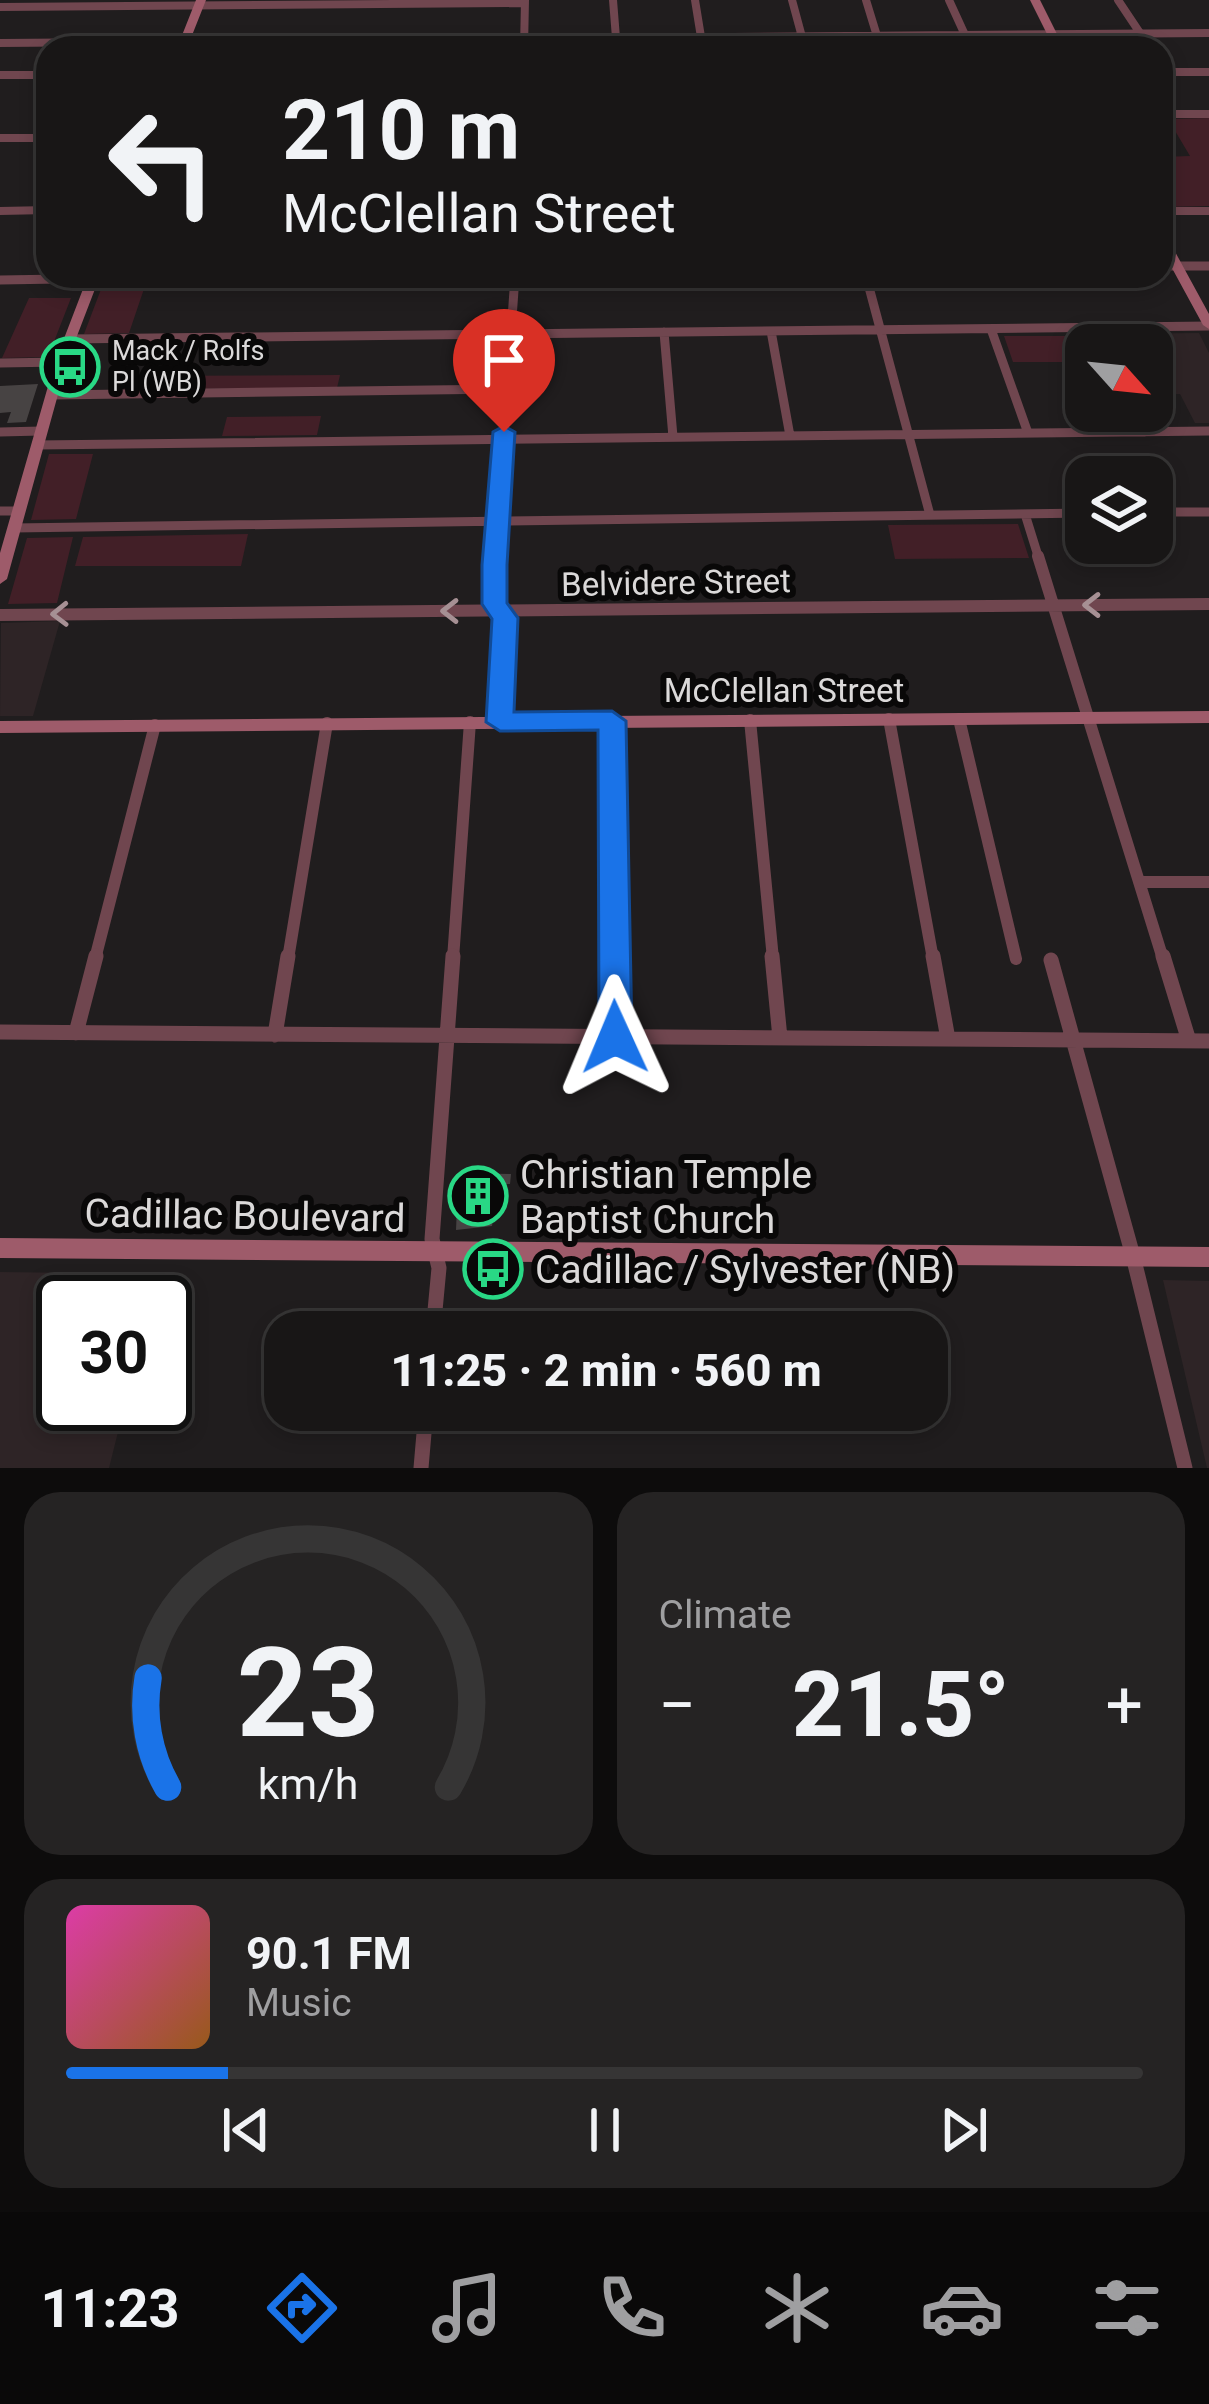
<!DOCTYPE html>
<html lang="en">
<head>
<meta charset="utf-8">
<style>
  :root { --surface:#181616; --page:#252323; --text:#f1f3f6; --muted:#9f9fa1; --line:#363535; --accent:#1a73e8 }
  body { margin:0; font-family:Roboto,sans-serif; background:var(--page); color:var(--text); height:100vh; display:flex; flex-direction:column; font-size:45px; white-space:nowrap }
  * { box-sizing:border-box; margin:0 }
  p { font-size:39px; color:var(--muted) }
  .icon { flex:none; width:66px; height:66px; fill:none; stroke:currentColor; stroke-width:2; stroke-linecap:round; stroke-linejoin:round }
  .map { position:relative; height:1468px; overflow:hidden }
  .details { display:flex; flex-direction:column; gap:24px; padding:24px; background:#0d0c0c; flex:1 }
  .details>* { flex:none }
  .guide { position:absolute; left:36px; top:36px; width:1137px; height:252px; border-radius:36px; box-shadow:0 6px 18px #0003,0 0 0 3px var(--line); background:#181616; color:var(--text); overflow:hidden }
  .needle { width:78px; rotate:117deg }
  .fabs { position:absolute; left:1065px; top:324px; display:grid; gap:24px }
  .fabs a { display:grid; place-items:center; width:108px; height:108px; border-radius:24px; background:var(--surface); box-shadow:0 6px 18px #0003,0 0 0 3px var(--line); font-size:60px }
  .speed { position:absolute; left:36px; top:1275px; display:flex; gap:24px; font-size:60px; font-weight:700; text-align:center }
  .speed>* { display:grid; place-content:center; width:156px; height:156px; border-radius:50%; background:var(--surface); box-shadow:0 6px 18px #0003,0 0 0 3px var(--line); line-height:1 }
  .speed .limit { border:6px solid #111; border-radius:18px; background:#fff; color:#111 }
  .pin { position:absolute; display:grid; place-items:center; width:102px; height:102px; color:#fff; margin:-123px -51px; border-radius:50% 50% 50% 0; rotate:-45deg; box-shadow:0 0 12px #0007 }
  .pin .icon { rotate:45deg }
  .me { position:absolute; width:132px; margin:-66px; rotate:359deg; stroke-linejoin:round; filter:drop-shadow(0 0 9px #0008) }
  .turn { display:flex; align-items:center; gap:42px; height:252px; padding:0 48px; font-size:54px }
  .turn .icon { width:156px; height:156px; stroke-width:2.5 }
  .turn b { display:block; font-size:84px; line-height:102px }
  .big { font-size:90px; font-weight:800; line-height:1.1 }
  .details .widget { flex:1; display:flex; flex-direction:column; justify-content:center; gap:18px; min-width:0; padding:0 42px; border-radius:36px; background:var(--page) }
  .details .dial { align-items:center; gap:0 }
  .dial svg { height:312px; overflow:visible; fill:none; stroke:var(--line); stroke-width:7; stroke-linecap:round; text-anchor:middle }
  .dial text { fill:var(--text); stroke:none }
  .song { display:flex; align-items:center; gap:36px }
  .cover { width:144px; height:144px; border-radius:18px; background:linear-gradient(135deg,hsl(320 70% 55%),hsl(30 70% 35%)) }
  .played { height:12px; border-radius:6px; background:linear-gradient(90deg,var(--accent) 15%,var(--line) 15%) }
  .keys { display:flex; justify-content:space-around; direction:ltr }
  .heat { display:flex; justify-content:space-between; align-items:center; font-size:66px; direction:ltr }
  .details .tiles { flex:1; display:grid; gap:24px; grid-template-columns:1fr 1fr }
  .widget:last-child { grid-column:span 2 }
  .trip { position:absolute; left:264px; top:1311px; width:684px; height:120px; border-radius:36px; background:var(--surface); box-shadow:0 6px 18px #0003,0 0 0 3px var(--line); font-weight:800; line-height:120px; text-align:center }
  .dock { display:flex; height:192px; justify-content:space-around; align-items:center; background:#0a0909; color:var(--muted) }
  .dock .icon { width:84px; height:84px }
  .dock .active { color:var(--accent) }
  .dock b { font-size:54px; color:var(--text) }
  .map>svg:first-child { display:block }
  .built { fill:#2e2426 }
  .green { fill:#421f27 }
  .building { fill:#474343 }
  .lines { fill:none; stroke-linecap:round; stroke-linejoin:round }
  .street-far3 { stroke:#70464f; stroke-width:8 }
  .street-far2 { stroke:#70464f; stroke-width:9 }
  .street-far1 { stroke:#70464f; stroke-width:12 }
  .street { stroke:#70464f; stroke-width:15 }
  .secondary { fill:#9e5b6a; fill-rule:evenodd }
  .oneway { stroke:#a69094 }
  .route { fill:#1a73e8; stroke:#114b97; stroke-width:3 }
  .labels { text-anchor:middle; stroke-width:12; stroke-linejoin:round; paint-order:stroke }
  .far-poi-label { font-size:27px; fill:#dbd9d9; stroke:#090808; text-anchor:start }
  .street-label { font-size:33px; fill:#dbd9d9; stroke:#090808 }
  .near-poi-label { font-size:39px; fill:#dbd9d9; stroke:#090808; text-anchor:start }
  .near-street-label { font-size:39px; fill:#dbd9d9; stroke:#090808 }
</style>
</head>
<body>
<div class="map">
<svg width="1209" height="1468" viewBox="0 0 1209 1468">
  <rect width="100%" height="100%" fill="#201d1e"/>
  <!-- built -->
  <path class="built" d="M1199 333 1209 353V423H1195L1180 394H1152V345H1115L1110 334Z
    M60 621 33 716H0L1 623Z
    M0 1272 158 1274 151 1302H63V1404H125L109 1468H0Z
    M1163 1280 1209 1281V1468H1207Z"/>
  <!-- green -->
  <path class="green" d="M1209 118V206L1161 207V157L1190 156 1168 119Z
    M146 283 129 333 84 334 103 284Z
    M29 298H71L48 357 2 358Z
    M1004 336H1093L1097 345H1086V362H1013Z
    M340 375 337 388 117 389 121 376Z
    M321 416 317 435 222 436 227 417Z
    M49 454H93L76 519 31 520Z
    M1018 524 1029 558 895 559 888 525Z
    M248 534 241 566H75L83 537Z
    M73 537 57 603 8 604 27 538Z"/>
  <!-- building -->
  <path class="building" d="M38 384 26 422 7 423 11 412 0 413V386Z
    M464 1173 511 1174 510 1184H499L492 1226 456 1230 458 1182H463Z"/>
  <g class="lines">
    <!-- street-far3 -->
    <path class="street-far3" d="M613 0 616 38
      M695 0 701 37
      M792 0 805 48
      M866 0 877 36
      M949 0 965 35
      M1118 0 1140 33
      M0 7 525 3
      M0 43 1209 33
      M524 48 525 0
      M1161 72H1209
      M0 75H48
      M1161 114H1209
      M0 138H48
      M0 211 48 210
      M1161 211H1209"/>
    <!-- street-far2 -->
    <path class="street-far2" d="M1161 266H1209
      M866 276 930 515
      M0 280 242 276
      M1098 328 1106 345
      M991 329 1028 433
      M771 331 790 436
      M664 332 673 437
      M69 339 1209 326
      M0 363 61 362
      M51 395 507 389
      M1135 411 1145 432
      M0 432 41 431
      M37 445 1209 431
      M0 511H19
      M1152 512H1209
      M1025 514 1039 559
      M14 528 1086 513
      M495 559 515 276"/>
    <!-- street-far1 -->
    <path class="street-far1" d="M496 556 494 605 505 618 500 722
      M1038 556 1163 959
      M0 615 1209 604
      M889 719 933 959
      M959 719 1016 959
      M750 720 773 959
      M612 721 614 959
      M1139 882H1209
      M95 959 155 725
      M288 959 327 723
      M453 959 470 722"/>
    <!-- street -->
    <path class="street" d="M614 956 615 1037
      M772 956 780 1038
      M933 956 948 1039
      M1163 956 1189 1041
      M1051 960 1133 1256 1185 1468
      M0 1032 1209 1041
      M76 1033 96 956
      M275 1035 288 956
      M433 1332 439 1268 432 1239 453 956
      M421 1468 426 1410"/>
    <!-- secondary -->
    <path class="secondary" d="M196 0H206L187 48H177Z
      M1030 0H1040L1064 48H1054Z
      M1161 234 1167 237 1209 314V329L1203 325 1161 248Z
      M88 276H100L67 362 7 579 0 584V553L55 362Z
      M1209 711V723L0 733V721Z
      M0 1238 1209 1247V1267L0 1258Z"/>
  </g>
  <!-- one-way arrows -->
  <defs><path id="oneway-chevron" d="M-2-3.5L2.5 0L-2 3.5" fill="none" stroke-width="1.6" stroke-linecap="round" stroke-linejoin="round" transform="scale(3)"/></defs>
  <g class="oneway">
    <use href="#oneway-chevron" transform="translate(1092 605) rotate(180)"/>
    <use href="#oneway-chevron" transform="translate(450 611) rotate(180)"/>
    <use href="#oneway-chevron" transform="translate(60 614) rotate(179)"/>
  </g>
  <!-- route -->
  <path class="route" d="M504 426 515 432 507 565V603L518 618 514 712 612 711 626 721 632 1037 627 1047 615 1051 604 1047 599 1037 598 730 500 731 486 722 492 619 482 604V565L493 432Z"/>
  <!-- icons -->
  <defs>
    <symbol id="bus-ring" viewBox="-11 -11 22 22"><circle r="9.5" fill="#090808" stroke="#29d885" stroke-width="1.5"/><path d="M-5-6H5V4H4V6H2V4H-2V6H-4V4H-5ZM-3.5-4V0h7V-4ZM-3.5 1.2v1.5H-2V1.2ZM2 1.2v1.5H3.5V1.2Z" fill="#29d885"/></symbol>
    <symbol id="building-ring" viewBox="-11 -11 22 22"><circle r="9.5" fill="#090808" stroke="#29d885" stroke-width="1.5"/><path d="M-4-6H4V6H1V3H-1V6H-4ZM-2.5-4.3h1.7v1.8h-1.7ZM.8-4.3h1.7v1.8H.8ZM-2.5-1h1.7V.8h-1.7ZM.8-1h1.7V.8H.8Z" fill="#29d885"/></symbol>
  </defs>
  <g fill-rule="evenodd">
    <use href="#bus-ring" x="37" y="334" width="66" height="66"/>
    <use href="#building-ring" x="445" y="1163" width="66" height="66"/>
    <use href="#bus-ring" x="460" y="1236" width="66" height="66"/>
  </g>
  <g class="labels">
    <!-- far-poi labels -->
    <g class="far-poi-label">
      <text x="112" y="360">Mack / Rolfs<tspan x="112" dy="31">Pl (WB)</tspan></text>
    </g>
    <!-- street labels -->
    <g class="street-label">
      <text transform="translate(676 582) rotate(-1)" y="12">Belvidere Street</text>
      <text x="784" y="702">McClellan Street</text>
    </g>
    <!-- near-poi labels -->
    <g class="near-poi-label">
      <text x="520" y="1188">Christian Temple<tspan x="520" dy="45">Baptist Church</tspan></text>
      <text x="535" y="1283">Cadillac / Sylvester (NB)</text>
    </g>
    <!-- near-street labels -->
    <g class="near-street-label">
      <text transform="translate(245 1215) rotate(1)" y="14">Cadillac Boulevard</text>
    </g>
  </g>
</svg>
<div class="fabs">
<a><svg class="needle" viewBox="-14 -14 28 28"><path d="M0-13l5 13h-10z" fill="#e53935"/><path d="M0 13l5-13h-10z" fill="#9f9fa1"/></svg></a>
<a><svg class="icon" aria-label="layers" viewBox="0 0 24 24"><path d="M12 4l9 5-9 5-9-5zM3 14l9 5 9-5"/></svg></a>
</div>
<div class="speed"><div class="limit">30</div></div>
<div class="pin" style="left:504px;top:432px;background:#d93025"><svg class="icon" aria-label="arrive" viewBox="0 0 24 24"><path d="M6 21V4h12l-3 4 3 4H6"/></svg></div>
<svg class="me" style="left:615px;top:1037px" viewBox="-20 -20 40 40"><path d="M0-17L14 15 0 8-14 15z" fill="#1a73e8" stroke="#fff" stroke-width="4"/></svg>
<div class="trip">11:25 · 2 min · 560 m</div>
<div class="guide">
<div class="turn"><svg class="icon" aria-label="left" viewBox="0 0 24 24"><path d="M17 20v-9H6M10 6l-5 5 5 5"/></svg><div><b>210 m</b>McClellan Street</div></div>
</div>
</div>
<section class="details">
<div class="tiles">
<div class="widget dial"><svg viewBox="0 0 100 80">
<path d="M14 69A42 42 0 1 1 86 69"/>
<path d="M14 69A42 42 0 0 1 9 41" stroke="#1a73e8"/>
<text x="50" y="56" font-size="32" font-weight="700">23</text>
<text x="50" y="72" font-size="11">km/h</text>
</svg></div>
<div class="widget"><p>Climate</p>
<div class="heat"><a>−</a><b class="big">21.5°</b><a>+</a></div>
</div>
<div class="widget">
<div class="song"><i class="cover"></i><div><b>90.1 FM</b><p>Music</p></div></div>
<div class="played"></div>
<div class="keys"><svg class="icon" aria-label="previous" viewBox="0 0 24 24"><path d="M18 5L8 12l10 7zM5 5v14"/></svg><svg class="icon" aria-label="pause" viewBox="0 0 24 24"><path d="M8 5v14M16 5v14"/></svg><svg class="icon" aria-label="next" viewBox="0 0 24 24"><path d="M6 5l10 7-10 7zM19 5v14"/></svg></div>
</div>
</div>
</section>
<nav class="dock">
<b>11:23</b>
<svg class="icon active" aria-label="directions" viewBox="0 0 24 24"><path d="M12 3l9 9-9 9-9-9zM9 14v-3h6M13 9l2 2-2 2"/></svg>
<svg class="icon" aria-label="music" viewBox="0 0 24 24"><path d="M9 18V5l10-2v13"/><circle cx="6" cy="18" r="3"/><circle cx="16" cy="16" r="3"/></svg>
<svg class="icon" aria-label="phone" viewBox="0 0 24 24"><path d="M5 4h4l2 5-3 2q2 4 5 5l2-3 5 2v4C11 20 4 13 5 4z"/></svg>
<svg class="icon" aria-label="climate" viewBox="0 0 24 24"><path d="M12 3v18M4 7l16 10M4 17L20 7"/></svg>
<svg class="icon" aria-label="car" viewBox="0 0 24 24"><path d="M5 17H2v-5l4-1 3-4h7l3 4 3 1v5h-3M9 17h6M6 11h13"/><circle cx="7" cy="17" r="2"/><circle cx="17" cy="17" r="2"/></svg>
<svg class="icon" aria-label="filters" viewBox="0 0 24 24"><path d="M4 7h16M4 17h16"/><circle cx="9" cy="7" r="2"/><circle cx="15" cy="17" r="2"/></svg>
</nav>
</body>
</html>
